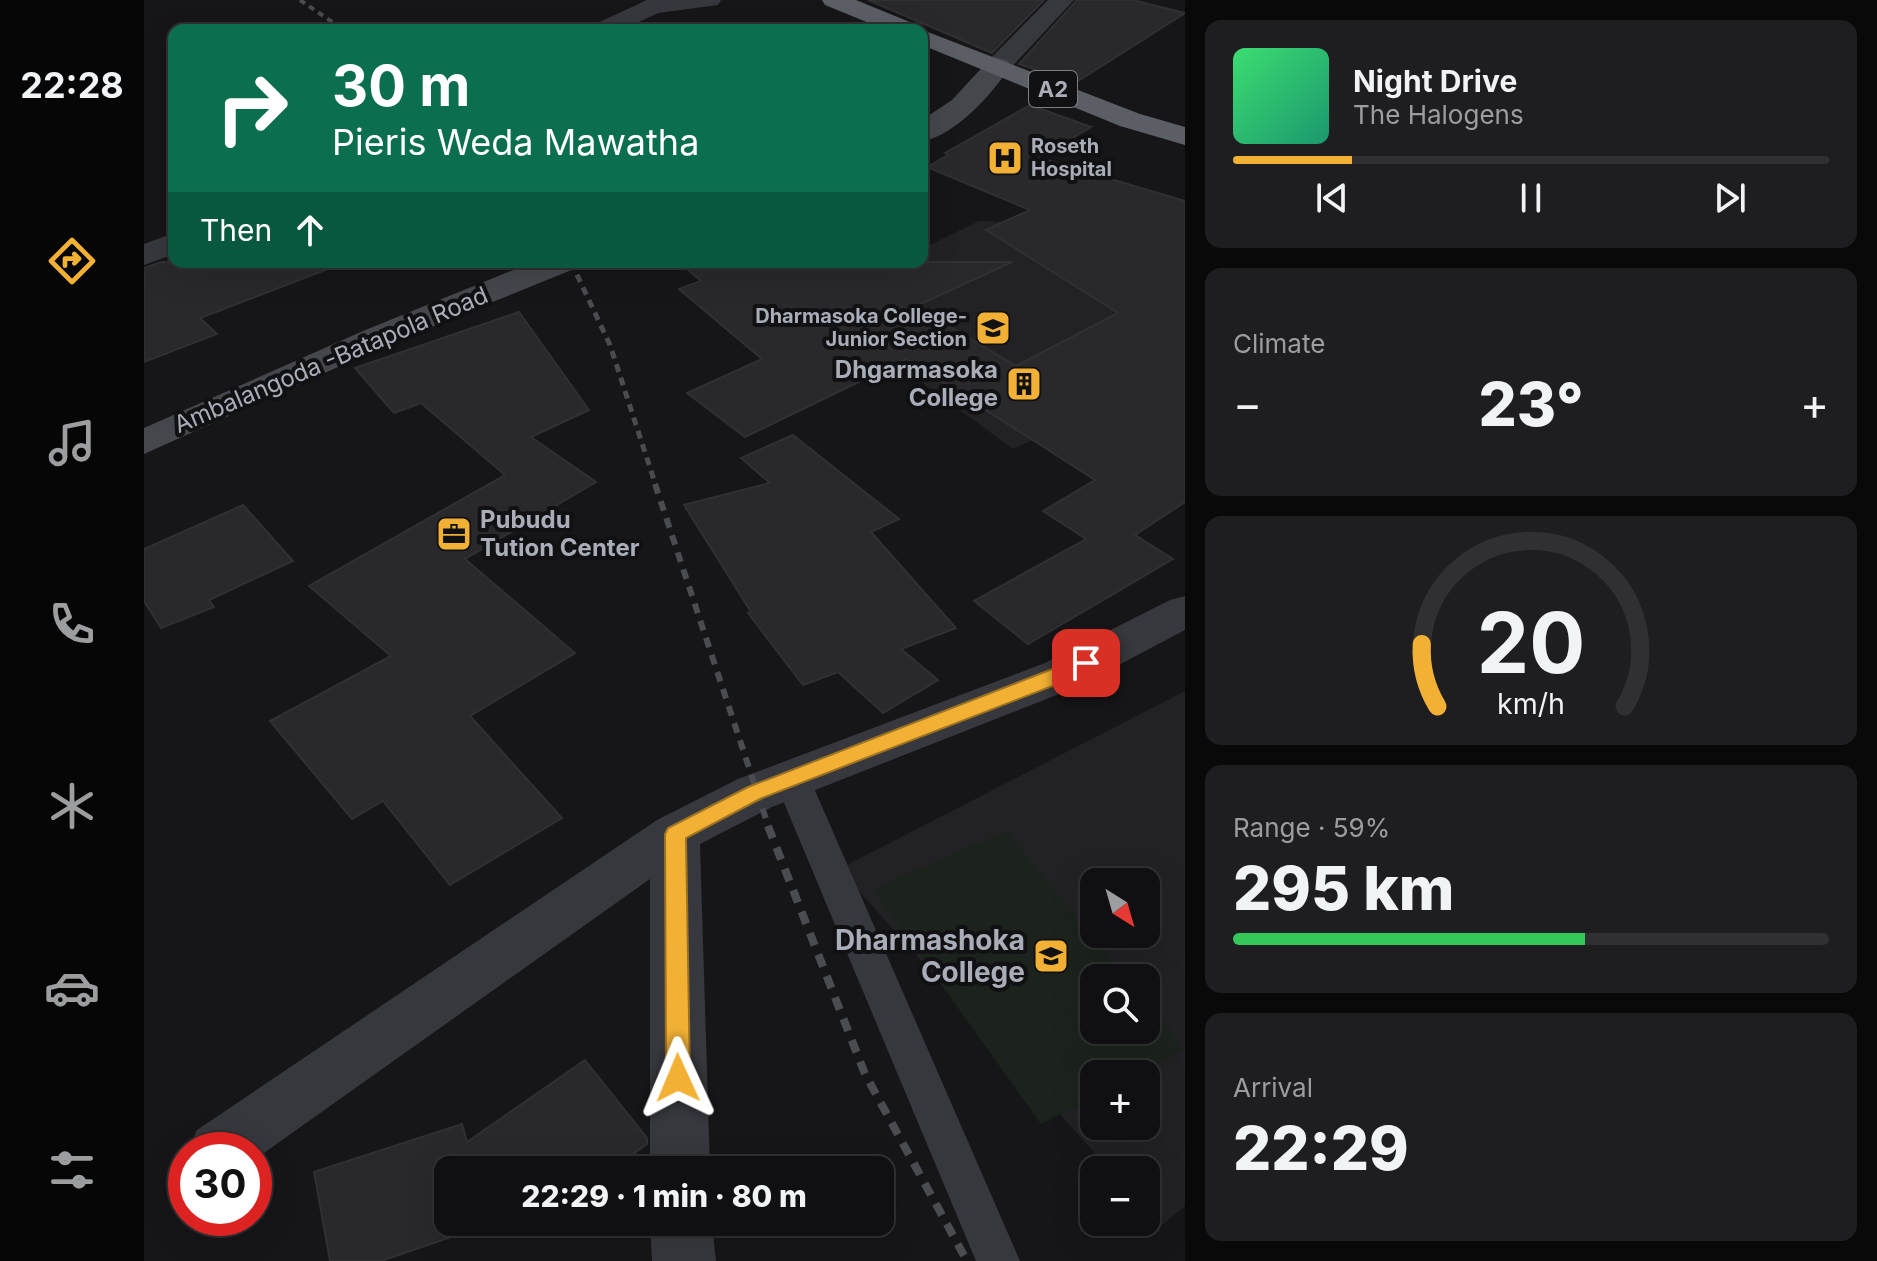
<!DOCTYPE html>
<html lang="en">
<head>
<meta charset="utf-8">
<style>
  :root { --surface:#101012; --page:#1e1e20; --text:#f1f3f6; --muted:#9c9d9f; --line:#303032; --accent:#f2b134 }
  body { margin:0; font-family:Inter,sans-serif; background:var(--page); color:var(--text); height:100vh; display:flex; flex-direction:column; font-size:30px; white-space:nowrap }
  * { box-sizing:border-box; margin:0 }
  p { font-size:26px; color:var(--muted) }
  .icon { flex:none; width:44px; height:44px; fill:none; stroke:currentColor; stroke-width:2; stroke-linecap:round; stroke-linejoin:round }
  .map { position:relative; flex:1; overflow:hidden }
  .panel { display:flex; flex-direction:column; gap:20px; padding:20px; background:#09090a; width:692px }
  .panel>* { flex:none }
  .guide { position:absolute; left:24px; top:24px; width:760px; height:244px; border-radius:16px; box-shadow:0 8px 32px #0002,0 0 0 2px var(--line); background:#0b6e4f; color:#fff; overflow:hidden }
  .needle { width:52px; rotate:143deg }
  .controls { position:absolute; left:936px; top:868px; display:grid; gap:16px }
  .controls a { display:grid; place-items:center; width:80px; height:80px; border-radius:16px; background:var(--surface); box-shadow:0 8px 32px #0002,0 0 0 2px var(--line); font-size:40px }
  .speed { position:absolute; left:24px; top:1132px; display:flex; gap:16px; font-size:40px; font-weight:700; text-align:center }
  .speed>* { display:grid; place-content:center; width:104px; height:104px; border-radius:50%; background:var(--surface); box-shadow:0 8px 32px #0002,0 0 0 2px var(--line); line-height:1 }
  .speed .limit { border:12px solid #d22; background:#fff; color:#111 }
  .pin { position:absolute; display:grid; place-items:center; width:68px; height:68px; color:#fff; margin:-34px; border-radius:16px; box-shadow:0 4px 12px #0006 }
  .me { position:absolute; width:88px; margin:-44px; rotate:359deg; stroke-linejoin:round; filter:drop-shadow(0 0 6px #0008) }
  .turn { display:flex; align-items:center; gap:28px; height:168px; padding:0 32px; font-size:36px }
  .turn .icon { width:104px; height:104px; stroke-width:2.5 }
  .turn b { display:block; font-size:56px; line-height:68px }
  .then { display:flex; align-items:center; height:76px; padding:0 32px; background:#0003; gap:16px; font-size:30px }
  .big { font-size:60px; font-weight:800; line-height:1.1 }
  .panel .widget { flex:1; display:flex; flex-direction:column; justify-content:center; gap:12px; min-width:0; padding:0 28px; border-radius:16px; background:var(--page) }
  .panel .dial { align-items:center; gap:0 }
  .dial svg { height:208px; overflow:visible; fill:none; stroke:var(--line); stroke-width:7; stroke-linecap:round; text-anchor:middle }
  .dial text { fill:var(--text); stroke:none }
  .song { display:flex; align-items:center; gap:24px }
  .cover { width:96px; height:96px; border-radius:12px; background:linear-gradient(135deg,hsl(140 70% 55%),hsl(160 70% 35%)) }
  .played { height:8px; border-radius:4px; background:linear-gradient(90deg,var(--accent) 20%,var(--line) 20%) }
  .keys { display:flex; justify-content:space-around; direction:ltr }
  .heat { display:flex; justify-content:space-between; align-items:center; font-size:44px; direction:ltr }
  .charge { height:12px; border-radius:6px; background:linear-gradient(90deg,#34c759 59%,var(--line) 0) }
  .trip { position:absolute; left:290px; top:1156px; width:460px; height:80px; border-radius:16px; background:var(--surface); box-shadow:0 8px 32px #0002,0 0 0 2px var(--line); font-weight:800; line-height:80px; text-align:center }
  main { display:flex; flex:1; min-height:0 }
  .menu { display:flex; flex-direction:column; width:144px; justify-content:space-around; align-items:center; background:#060607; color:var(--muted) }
  .menu .icon { width:56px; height:56px }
  .menu .selected { color:var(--accent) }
  .menu b { font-size:36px; color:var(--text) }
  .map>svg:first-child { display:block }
  .built { fill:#222225; fill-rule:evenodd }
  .green { fill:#1c231d }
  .building { fill:#29292c; stroke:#303034; stroke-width:2 }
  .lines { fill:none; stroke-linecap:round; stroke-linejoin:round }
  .service { fill:#37383d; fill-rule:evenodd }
  .minor { fill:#37383d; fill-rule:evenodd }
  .secondary { fill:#45474d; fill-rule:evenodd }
  .trunk { fill:#5b5e65; fill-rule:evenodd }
  .rail-far3 { stroke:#4a4c52; stroke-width:4; stroke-dasharray:6 5; stroke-linecap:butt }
  .rail-far2 { stroke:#4a4c52; stroke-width:5; stroke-dasharray:8 6; stroke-linecap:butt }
  .rail-far1 { stroke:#4a4c52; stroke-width:6; stroke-dasharray:10 8; stroke-linecap:butt }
  .rail { stroke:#4a4c52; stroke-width:8; stroke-dasharray:13 10; stroke-linecap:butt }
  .route { fill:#f2b134; stroke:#9d7322; stroke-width:2 }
  .labels { text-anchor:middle; stroke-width:8; stroke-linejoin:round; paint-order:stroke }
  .far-poi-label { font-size:20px; font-weight:bold; fill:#a8adb8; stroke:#111113; text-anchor:start }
  .shield { fill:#111113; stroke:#7b7e86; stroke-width:2 }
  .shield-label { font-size:22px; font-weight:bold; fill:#a8adb8 }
  .street-label { font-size:24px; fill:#a8adb8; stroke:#111113 }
  .poi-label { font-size:24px; font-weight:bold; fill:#a8adb8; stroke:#111113; text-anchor:end }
  .near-poi-label { font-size:28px; font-weight:bold; fill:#a8adb8; stroke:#111113; text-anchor:end }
</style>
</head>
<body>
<main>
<nav class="menu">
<b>22:28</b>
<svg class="icon selected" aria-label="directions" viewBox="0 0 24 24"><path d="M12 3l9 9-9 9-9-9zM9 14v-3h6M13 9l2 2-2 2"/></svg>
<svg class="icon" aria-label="music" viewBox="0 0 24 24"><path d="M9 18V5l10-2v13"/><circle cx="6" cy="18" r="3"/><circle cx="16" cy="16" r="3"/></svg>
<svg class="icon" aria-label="phone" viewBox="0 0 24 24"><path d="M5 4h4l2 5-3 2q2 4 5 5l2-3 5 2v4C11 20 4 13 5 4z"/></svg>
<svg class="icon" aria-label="climate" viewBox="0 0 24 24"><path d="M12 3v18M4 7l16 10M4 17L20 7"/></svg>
<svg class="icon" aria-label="car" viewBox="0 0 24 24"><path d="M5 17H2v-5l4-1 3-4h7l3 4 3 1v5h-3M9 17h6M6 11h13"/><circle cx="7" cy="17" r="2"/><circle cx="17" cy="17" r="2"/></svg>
<svg class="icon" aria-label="filters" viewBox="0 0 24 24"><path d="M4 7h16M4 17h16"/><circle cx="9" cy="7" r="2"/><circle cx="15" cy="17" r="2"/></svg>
</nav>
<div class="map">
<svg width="1041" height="1261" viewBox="0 0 1041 1261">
  <rect width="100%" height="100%" fill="#161618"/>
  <!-- built -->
  <path class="built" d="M835 221 915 223 1041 371 869 449 744 358 778 262V249Z
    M1041 691V1206L1017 1226 1002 1210V1170H966L695 869ZM950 882H1002V934H950ZM950 978H1002V1030H950ZM950 1074H1002V1126H950Z"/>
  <!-- green -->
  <path class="green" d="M862 831 982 978H950V1030H1002V1002L1041 1050 995 1074H950V1097L897 1124 729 889Z"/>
  <!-- building -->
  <path class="building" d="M724 0H900L848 53Z
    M933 0H989L1041 13 931 83 875 64Z
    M886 105 947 127 896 158 1041 201V502L991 535 1029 559 884 644 830 601 942 539 899 511 951 480 762 359 601 437 543 393 618 359 535 289 557 281 535 262H868L772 306 872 366 974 313 842 230 886 210 783 167 804 155 801 153Z
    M17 262H191L192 266 56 318 73 334 0 362V268Z
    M375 312 445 410 387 437 452 482 321 559 431 653 326 716 418 818 306 885 239 801 208 819 126 721 247 656 165 586 361 475 277 403 250 413 211 368Z
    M649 435 755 519 727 532 812 628 757 649 794 680 739 713 694 672 659 685 604 613 607 612 540 505 626 483 597 458Z
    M99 505 149 561 65 600 70 607 17 628 0 601V549Z
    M441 1060 503 1138V1144L468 1170H304V1222L345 1224 237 1261H186L170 1172 318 1124 323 1142Z"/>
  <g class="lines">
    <!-- service -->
    <path class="service" d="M648 765 660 769 666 779 876 1261H832L630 779 636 769Z"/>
    <!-- minor -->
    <path class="minor" d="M503 0H577L574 5 514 13 478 30H445L449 25Z
      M904 0H930L863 72H845L841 66 845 60Z
      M30 233V254L0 265V244Z
      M1041 596V630L933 687 628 807 556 844 566 1170H506V879L110 1160V1150H44L53 1130 513 820 594 779 901 663 1026 600Z
      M506 1222H568L572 1261H508Z"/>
    <!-- secondary -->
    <path class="secondary" d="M854 58 863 60 867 66C847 95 814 133 778 142V120L808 100 845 60Z
      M389 262H434L430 269 243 345 0 454V428L219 331Z"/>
    <!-- trunk -->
    <path class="trunk" d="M678 0H712L773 25 776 29 996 114 1041 127V145L976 126 778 45V30H742L681 5Z"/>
    <!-- rail-far3 -->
    <path class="rail-far3" d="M156 0 200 30"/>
    <!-- rail-far2 -->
    <path class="rail-far2" d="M427 262 466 345 512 486"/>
    <!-- rail-far1 -->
    <path class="rail-far1" d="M511 484 625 828"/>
    <!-- rail -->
    <path class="rail" d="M624 826 721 1074 823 1261"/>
  </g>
  <!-- route -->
  <path class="route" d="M942 656 951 663 949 667 924 680 618 798 542 838 546 1078 543 1086 534 1089 526 1086 522 1078 521 834 524 828 604 787Z"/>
  <!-- icons -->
  <defs>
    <symbol id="hospital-square" viewBox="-11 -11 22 22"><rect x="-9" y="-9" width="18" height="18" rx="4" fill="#f2b134" stroke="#111113"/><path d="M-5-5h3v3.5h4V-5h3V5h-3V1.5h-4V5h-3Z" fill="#111"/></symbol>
    <symbol id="school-square" viewBox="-11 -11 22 22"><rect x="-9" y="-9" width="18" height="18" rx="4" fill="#f2b134" stroke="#111113"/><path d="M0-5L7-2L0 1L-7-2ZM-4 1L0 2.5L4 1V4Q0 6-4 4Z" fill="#111"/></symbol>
    <symbol id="building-square" viewBox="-11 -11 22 22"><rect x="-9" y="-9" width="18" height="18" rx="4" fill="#f2b134" stroke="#111113"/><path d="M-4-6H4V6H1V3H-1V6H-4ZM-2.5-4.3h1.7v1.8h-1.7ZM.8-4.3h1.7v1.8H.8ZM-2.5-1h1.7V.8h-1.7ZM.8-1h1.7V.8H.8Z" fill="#111"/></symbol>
    <symbol id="office-square" viewBox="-11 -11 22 22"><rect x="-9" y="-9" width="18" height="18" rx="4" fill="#f2b134" stroke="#111113"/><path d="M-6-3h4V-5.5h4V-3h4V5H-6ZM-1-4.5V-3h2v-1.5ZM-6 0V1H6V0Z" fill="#111"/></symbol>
    <symbol id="university-square" viewBox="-11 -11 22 22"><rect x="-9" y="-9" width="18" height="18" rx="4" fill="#f2b134" stroke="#111113"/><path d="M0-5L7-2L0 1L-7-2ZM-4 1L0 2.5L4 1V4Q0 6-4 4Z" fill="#111"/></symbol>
  </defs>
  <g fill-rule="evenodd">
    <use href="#hospital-square" x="841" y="138" width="40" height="40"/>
    <use href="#school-square" x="829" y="308" width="40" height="40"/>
    <use href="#building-square" x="860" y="364" width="40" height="40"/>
    <use href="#office-square" x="290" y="514" width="40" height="40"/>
    <use href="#university-square" x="887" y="936" width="40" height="40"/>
  </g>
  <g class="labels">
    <!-- far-poi labels -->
    <g class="far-poi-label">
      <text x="887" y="153">Roseth<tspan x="887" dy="23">Hospital</tspan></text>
      <text x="823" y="323" text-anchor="end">Dharmasoka College-<tspan x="823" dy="23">Junior Section</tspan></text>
    </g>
    <!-- shield labels -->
    <rect class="shield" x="885" y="71" width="48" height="36" rx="6"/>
    <g class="shield-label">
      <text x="909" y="97">A2</text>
    </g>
    <!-- street labels -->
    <g class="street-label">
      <text transform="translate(187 360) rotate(-23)" y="8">Ambalangoda -Batapola Road</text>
    </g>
    <!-- poi labels -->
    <g class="poi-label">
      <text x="854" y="378">Dhgarmasoka<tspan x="854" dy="28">College</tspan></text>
      <text x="336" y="528" text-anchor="start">Pubudu<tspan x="336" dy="28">Tution Center</tspan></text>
    </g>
    <!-- near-poi labels -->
    <g class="near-poi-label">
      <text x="881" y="950">Dharmashoka<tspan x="881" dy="32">College</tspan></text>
    </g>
  </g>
</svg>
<div class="controls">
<a><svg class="needle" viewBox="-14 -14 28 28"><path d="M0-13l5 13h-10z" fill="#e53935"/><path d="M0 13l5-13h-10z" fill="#9c9d9f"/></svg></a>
<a><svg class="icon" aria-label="search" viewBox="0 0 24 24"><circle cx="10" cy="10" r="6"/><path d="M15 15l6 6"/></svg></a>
<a>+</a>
<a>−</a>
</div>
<div class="speed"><div class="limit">30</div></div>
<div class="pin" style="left:942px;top:663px;background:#d93025"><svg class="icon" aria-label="arrive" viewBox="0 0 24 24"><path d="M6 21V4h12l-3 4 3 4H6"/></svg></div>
<svg class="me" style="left:534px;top:1078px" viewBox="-20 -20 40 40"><path d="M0-17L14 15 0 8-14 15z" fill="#f2b134" stroke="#fff" stroke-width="4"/></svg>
<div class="trip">22:29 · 1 min · 80 m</div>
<div class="guide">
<div class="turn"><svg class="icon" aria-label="right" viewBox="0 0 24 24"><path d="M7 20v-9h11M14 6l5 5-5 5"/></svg><div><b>30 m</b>Pieris Weda Mawatha</div></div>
<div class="then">Then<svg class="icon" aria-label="ahead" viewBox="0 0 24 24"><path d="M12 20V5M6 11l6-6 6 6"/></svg></div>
</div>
</div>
<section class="panel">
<div class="widget">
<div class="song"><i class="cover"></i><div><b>Night Drive</b><p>The Halogens</p></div></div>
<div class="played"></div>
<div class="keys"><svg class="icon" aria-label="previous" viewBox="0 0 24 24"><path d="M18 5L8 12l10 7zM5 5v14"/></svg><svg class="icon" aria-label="pause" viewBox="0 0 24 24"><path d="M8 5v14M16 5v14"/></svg><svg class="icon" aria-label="next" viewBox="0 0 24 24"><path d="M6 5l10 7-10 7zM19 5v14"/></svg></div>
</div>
<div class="widget"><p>Climate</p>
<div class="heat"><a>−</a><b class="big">23°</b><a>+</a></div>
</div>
<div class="widget dial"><svg viewBox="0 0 100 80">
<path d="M14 69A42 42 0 1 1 86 69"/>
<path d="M14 69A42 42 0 0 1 8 45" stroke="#f2b134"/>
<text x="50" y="56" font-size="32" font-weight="700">20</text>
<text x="50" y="72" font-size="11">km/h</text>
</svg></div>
<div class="widget"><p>Range · 59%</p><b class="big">295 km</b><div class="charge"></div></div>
<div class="widget"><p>Arrival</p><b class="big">22:29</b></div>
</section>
</main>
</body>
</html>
